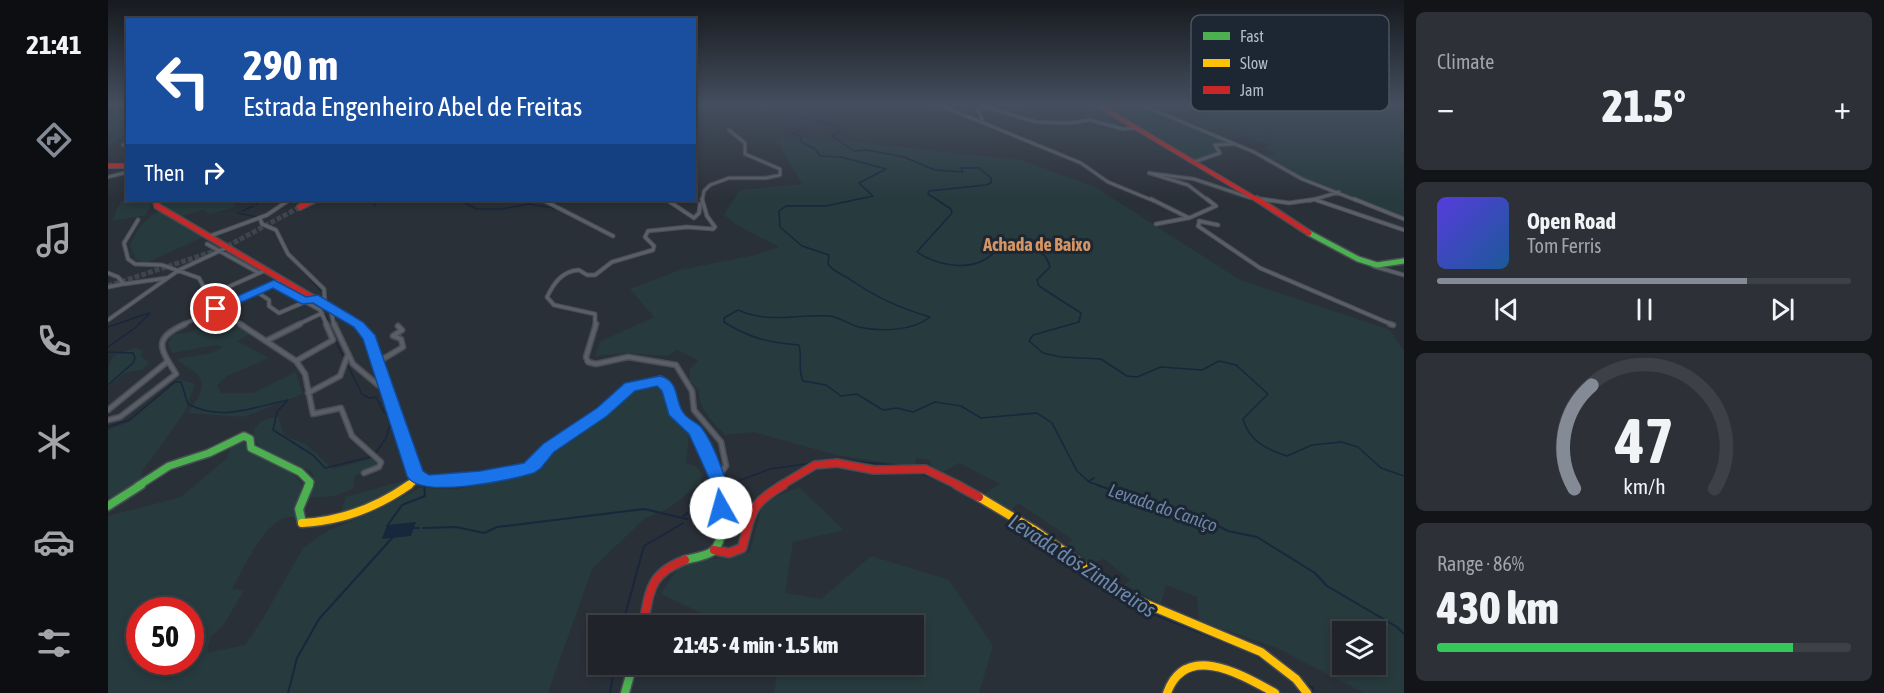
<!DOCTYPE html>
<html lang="en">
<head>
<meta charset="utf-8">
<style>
  :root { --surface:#20242a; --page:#2d3036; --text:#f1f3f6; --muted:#a2a4a8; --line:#3d4147; --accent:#848b96 }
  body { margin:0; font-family:"Asap Condensed",sans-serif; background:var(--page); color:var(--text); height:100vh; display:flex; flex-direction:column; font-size:22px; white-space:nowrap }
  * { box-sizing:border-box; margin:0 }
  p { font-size:20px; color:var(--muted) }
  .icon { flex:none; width:33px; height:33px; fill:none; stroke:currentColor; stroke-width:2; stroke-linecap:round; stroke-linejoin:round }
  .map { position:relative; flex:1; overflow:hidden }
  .sheet { display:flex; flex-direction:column; gap:12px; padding:12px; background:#121417; width:480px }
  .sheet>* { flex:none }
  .top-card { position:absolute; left:18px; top:18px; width:570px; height:183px; border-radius:0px; box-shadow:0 3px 9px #0003,0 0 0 2px var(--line); background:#1a4fa0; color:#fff; overflow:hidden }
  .controls { position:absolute; left:1224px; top:621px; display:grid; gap:12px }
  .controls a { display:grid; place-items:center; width:54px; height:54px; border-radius:0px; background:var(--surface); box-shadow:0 3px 9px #0003,0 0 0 2px var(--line); font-size:30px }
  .speed { position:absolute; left:18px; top:597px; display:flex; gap:12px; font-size:30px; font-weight:700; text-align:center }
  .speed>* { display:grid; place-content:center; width:78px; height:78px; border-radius:50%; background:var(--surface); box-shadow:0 3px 9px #0003,0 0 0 2px var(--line); line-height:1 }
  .speed .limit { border:9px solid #d22; background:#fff; color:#111 }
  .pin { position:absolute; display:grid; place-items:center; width:51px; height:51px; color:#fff; margin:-26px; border:3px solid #fff; border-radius:50%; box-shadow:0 2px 6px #0007 }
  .me { position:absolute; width:66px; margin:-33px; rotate:353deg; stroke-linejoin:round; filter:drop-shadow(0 0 4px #0008) }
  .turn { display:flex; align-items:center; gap:21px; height:126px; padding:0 18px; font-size:27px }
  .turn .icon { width:78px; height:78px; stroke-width:2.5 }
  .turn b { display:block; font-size:42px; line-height:51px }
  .then { display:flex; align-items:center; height:57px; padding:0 18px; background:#0003; gap:12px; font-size:22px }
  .big { font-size:45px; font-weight:800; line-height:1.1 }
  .sheet .card { flex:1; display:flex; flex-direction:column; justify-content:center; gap:9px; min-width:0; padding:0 21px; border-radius:9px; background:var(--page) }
  .sheet .dial { align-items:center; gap:0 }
  .dial svg { height:156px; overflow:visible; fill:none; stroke:var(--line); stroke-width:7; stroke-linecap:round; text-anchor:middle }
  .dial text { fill:var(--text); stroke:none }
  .song { display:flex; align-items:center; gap:18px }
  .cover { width:72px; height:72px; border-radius:9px; background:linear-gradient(135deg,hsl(250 70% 55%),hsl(210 70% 35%)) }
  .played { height:6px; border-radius:3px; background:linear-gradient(90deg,var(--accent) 75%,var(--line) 75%) }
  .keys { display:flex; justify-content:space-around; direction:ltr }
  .heat { display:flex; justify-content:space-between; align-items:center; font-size:33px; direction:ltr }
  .charge { height:9px; border-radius:4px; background:linear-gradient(90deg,#34c759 86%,var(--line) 0) }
  .trip { position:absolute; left:480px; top:615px; width:336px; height:60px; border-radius:0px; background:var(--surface); box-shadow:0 3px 9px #0003,0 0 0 2px var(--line); font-weight:800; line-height:60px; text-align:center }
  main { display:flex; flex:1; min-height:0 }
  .menu { display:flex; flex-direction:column; width:108px; justify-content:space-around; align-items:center; background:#0d0e11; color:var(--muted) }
  .menu .icon { width:42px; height:42px }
  .menu .selected { color:var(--accent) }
  .menu b { font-size:27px; color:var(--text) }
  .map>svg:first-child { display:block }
  .green { fill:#273a3e; fill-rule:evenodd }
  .water { fill:#19273c }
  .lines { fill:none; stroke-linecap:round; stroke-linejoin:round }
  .stream-far1 { stroke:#19273c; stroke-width:1.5 }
  .stream { stroke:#19273c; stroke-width:2 }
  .canal { stroke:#19273c; stroke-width:2 }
  .primary-tunnel { stroke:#3f454e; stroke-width:5; stroke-dasharray:5 2; stroke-linecap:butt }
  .street-far2-casing { stroke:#484c55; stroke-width:4.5 }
  .street-far1-casing { stroke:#484c55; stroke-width:5 }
  .street-casing { stroke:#484c55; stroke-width:7 }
  .fast-far2-casing { stroke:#484c55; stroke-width:8 }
  .fast-far1-casing { stroke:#484c55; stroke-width:10 }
  .fast-casing { stroke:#484c55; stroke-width:11 }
  .slow-far1-casing { stroke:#484c55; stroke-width:10 }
  .slow-casing { stroke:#484c55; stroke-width:11 }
  .jam-far3-casing { stroke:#484c55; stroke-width:6 }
  .jam-far2-casing { stroke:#484c55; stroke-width:8 }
  .jam-far1-casing { stroke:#484c55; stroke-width:10 }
  .jam-casing { stroke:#484c55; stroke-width:11 }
  .street-far2 { stroke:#5a5e66; stroke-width:2 }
  .street-far1 { stroke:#5a5e66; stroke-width:3 }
  .street { stroke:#5a5e66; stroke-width:4 }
  .fast-far2 { stroke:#4caf50; stroke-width:5 }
  .fast-far1 { stroke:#4caf50; stroke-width:7 }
  .fast { stroke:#4caf50; stroke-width:8 }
  .slow-far1 { stroke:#ffc107; stroke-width:7 }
  .slow { stroke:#ffc107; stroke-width:8 }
  .jam-far3 { stroke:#c62828; stroke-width:4 }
  .jam-far2 { stroke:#c62828; stroke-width:5 }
  .jam-far1 { stroke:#c62828; stroke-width:7 }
  .jam { stroke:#c62828; stroke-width:8 }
  .route { fill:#1a73e8; stroke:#114b97; stroke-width:1.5 }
  .labels { text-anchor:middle; stroke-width:6; stroke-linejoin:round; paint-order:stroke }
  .neighbourhood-label { font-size:18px; font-weight:bold; fill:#d59563; stroke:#1d2633 }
  .water-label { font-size:18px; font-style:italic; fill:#6d86a8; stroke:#1d2633 }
  .near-water-label { font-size:21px; font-style:italic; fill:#6d86a8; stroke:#1d2633 }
  .key { fill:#1d2633; stroke:#4a5360; stroke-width:1.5 }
  .key-label { font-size:16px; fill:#b4bcc9 }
</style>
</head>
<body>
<main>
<nav class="menu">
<b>21:41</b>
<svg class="icon selected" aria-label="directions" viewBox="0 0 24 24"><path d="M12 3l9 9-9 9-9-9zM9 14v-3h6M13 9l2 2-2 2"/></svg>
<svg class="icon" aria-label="music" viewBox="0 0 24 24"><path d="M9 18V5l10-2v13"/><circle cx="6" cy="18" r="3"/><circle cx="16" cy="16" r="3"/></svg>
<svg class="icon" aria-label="phone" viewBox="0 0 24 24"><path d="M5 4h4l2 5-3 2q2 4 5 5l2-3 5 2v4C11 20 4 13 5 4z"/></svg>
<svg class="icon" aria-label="climate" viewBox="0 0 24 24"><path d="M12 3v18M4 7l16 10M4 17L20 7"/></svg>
<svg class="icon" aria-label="car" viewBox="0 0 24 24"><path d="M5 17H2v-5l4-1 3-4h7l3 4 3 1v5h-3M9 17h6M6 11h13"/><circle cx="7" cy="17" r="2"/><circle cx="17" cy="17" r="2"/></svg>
<svg class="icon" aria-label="filters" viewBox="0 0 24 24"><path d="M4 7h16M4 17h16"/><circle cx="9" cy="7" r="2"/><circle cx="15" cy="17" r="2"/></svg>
</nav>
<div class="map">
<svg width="1296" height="693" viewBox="0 0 1296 693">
  <rect width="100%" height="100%" fill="#2a3038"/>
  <!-- green -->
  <path class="green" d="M0 104H20L19 134 0 146Z
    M988 104H1031L1068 120 1119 112V109L1081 112 1063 104H1296V219L1183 174 1155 157 1167 154 1157 148 1162 145 1131 135H1111L1131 134 1119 128 1097 129 1094 128 1101 127 1086 123 1088 127 1120 141 1109 145 1111 154 1109 155 1086 162Z
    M712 138 913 160 987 187 1132 280 1282 330 1296 351V693H1256L1169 648 1091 621 1089 597 1058 585 1053 604 1017 585 1022 580 996 559 982 563 960 544 965 540 910 503 902 512 876 494 892 484 851 463 835 472 824 467 822 460 808 458 807 467 728 455 646 432 617 435C604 420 591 411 591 390L582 381V370L590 360 569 350 559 356 519 353 487 356 493 341 546 317 522 289 572 270 647 255 671 247 629 225 616 215 632 190 694 184 668 139ZM1234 632H1268V664H1234Z
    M21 200H45L38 215 4 221 13 201Z
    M53 200H125L127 207 102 214 95 210 73 216 52 204Z
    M54 211 97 236 38 263 28 260 22 246C28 231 37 216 54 211Z
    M115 317 118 319 107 326 112 329 125 324 142 334 129 341 161 358 119 376 109 385 113 393H145L188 372 195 394 135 417 80 413C89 399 103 383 85 371 79 366 74 365 69 359L104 353 115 347 108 345 64 353 60 343 65 334 80 333Z
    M28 348 35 351 33 357 41 362C36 374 26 368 16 374 10 378 5 383 0 387 0 358 0 355 28 348Z
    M71 379 87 384 77 412 35 470 33 480 4 499 0 496V430L23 421Z
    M543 383 554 386 563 417 581 434 578 463C589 466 594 469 594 482L561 508 536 519 484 569 440 693H0V516L73 497 119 458 124 444 135 440 141 451 184 473 194 484 187 518C162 509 134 571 124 589L136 590 115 626 103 636 99 653 137 645 153 622 195 548 221 530 268 511 312 488 349 489 404 479 430 471 455 443 504 411 531 387ZM32 610H82V662H32Z
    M170 416 176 436 198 444 225 469 265 458 270 465 247 476 245 489 226 496 201 498C205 489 209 480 203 471L153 449 145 435C146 422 159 419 170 416Z
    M302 479C283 500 257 508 231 516L238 497Z
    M691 487 736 530 685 542 677 593 713 599 763 556 841 580 885 646 871 693H666L671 665 806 664V626L619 625 553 594 572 565 642 552 655 502Z"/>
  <!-- water -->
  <path class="water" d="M308 522 303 536 274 539 279 525Z"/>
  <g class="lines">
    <!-- stream-far1 -->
    <path class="stream-far1" d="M664 104 669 114 683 118 698 129
      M706 104 687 117 728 125 732 131 724 136 746 151 759 150 796 157 827 170 855 172 853 168H871L883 178V183L878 185 821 191 820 194 843 209 844 213 809 252C826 264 857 271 876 260 885 256 890 247 898 242 916 242 937 247 942 267L929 280 931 286 973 313 971 322 925 335 921 341 935 353 953 357 993 359 1019 376 1029 377 1053 367 1094 370 1111 361 1128 365 1160 394 1135 419C1141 441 1158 449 1179 456L1204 445 1233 442 1250 447 1273 468 1296 476
      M695 130 684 133 692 136 693 142 707 149 712 156 733 157 778 169 751 183 765 196 718 206H678L671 211 672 227 694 246 721 255 720 264C726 273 735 274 743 280 769 298 792 308 822 317 805 331 772 332 751 327 740 324 732 317 721 316 688 314 661 324 630 310L616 318V322C641 338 662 343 691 345 695 358 689 368 695 381L718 385 733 396 749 394 775 410 789 408 805 412 827 402 853 406 873 418 929 413 944 423 969 471 981 482 993 486
      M264 200 267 206
      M351 200 369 209H392
      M447 200 451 207
      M149 204 150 200
      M393 209 421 204 451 209
      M134 211 145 206
      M130 213 149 217
      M165 230 172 241
      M186 262 215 293
      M218 315 225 336
      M0 327 41 313
      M227 340 254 394 261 398 268 397 276 412 284 419 302 467
      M0 347 27 328 42 313
      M0 352 25 353 27 358 25 363 0 385
      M0 427 21 420 67 382H73L80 404C114 422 145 407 180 400L169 412 165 430 205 455 217 468 263 457
      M267 454 278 438 284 419
      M713 462 725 459 793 466
      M810 473 835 481
      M981 481 986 478
      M309 482 317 486
      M617 486 662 469 705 463"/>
    <!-- stream -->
    <path class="stream" d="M989 485 1039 502 1054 511 1091 516 1120 531 1149 537 1207 573 1219 586 1289 627 1296 634
      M617 486 621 485
      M575 516 608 493
      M903 521 991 581
      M279 526 294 505 317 496 316 485
      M306 528H311
      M315 528 348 527 376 533 389 527 536 509 579 519
      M1026 603 1040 612 1142 652 1163 664
      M514 626 536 546 575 523
      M1196 683 1205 688 1204 693
      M180 693 189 658 211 619 285 537
      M502 693 507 664"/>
    <!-- canal -->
    <path class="canal" d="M0 109 20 111
      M20 127V130"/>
    <!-- primary-tunnel -->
    <path class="primary-tunnel" d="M0 286 116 248 192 207"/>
    <defs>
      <path id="street-far2" d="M829 104 973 163 1000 182 1046 201
        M1031 104 1146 152 1194 179 1250 201
        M874 120 870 109 877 107 928 122 962 123 982 120 1015 129 1027 128
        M20 142 15 145 20 147
        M1086 162 1112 153 1107 145 1126 144
        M0 177 20 172
        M1150 199 1161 201
        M1208 200 1211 201
        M594 201 596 191 602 185 621 178H658L672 175V169L637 154V143L621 130
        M1101 201 1080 185 1041 173 1086 179 1143 198
        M1201 201 1231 192"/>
      <path id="street-far1" d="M1043 199 1081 218 1108 206 1099 199
        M1153 199 1181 203 1209 199
        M1246 199 1296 219
        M435 200 505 236
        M559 200 586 218 591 213 592 204
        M1208 200 1296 230
        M152 218 154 224 168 230 180 254 216 289 217 304
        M30 220 16 243 20 259 27 264 54 265 91 278 108 310 135 325
        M1091 221 1110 225
        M1092 221 1090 226 1152 268 1285 325
        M1048 224 1080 218
        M102 236 159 215 181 200
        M99 244 151 273
        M1265 266 1296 275
        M0 273 10 277 16 284 59 278
        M166 284 212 310 219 325
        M0 287 15 284
        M149 292 161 300V306L171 313 206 298
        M100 296 158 270
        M222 307 226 325
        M0 320 71 270 120 247
        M74 325 175 279
        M189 325 214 313
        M487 325V314L446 305 439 297C446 283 454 271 471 270L479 275H487L504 262 545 250 546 246 537 237 540 231 579 227 605 229 607 227 599 216 594 199"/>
      <path id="street" d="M132 324 188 361 197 374 205 414 233 408 244 436 273 462 271 467 256 473
        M226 324 245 364 270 385H276
        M488 324 478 357 480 362 488 364 520 357 568 365 584 391 586 410 613 442 618 466 609 478
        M1282 324 1285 325
        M160 340 192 324
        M188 361 225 340 218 324
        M270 362 295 347 293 339 285 336 294 330 290 326
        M200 393 232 376 239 357
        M0 410 59 362
        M0 420 12 417 68 374C52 348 44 339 77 324"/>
      <path id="fast-far2" d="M1201 233 1250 259 1269 265 1296 261"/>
      <path id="fast-far1" d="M351 478 411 472 428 464 441 448 494 412 522 387 552 380 558 384 568 415 587 431 609 478 610 486
        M30 486 61 466 101 453 136 436 142 439 143 448 192 472 202 482 200 486"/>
      <path id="fast" d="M0 506 33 485
        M194 523 191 509 201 485
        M577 560C585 558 599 556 605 551 620 538 611 502 610 485
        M517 693 525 664"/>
      <path id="slow-far1" d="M299 486 310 478"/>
      <path id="slow" d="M871 497 928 531 1017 595 1153 652 1188 679 1199 693
        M194 523C234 521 268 508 301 485
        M1059 693C1078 641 1134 675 1167 693"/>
      <path id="jam-far3" d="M988 104 1151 201
        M0 166H20"/>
      <path id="jam-far2" d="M1149 199 1201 233
        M48 200 49 206 251 325
        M192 207 206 200"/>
      <path id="jam-far1" d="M249 324 262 338 308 476 319 481 351 478
        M672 486 707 465 729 463 766 470 817 469 852 486"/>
      <path id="jam" d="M849 485 871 497
        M606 550 621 553 634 548C644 512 641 505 675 485
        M535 626C542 592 540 574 577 560"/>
    </defs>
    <!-- street-far2 casing -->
    <use href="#street-far2" class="street-far2-casing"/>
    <!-- street-far1 casing -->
    <use href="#street-far1" class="street-far1-casing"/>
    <!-- street casing -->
    <use href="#street" class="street-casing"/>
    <!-- fast-far2 casing -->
    <use href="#fast-far2" class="fast-far2-casing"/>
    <!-- fast-far1 casing -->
    <use href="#fast-far1" class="fast-far1-casing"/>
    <!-- fast casing -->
    <use href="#fast" class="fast-casing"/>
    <!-- slow-far1 casing -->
    <use href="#slow-far1" class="slow-far1-casing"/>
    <!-- slow casing -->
    <use href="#slow" class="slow-casing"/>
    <!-- jam-far3 casing -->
    <use href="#jam-far3" class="jam-far3-casing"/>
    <!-- jam-far2 casing -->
    <use href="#jam-far2" class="jam-far2-casing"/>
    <!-- jam-far1 casing -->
    <use href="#jam-far1" class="jam-far1-casing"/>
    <!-- jam casing -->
    <use href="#jam" class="jam-casing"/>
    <!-- street-far2 -->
    <use href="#street-far2" class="street-far2"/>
    <!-- street-far1 -->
    <use href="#street-far1" class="street-far1"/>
    <!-- street -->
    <use href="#street" class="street"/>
    <!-- fast-far2 -->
    <use href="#fast-far2" class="fast-far2"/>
    <!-- fast-far1 -->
    <use href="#fast-far1" class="fast-far1"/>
    <!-- fast -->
    <use href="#fast" class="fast"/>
    <!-- slow-far1 -->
    <use href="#slow-far1" class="slow-far1"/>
    <!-- slow -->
    <use href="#slow" class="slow"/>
    <!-- jam-far3 -->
    <use href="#jam-far3" class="jam-far3"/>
    <!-- jam-far2 -->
    <use href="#jam-far2" class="jam-far2"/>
    <!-- jam-far1 -->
    <use href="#jam-far1" class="jam-far1"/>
    <!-- jam -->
    <use href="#jam" class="jam"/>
  </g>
  <!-- sky -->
  <linearGradient id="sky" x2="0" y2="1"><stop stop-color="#171a1f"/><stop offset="0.52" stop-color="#444e5e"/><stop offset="1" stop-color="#444e5e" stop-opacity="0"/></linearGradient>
  <rect width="1296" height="201" fill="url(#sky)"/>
  <!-- route -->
  <path class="route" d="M166 280 198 297 210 295 255 322 267 335 315 471 321 475 372 471 416 463 435 444 489 408 517 383 552 376C572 381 566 399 575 412 579 419 588 422 593 427 605 442 628 496 619 513H607L601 478 581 434 561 415 554 391 549 386 527 391 499 416 446 452 433 468 426 473C402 480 312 500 299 476L255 339 246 327 205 303 194 304 165 288 112 312H103L101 309Z"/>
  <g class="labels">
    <!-- neighbourhood labels -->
    <g class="neighbourhood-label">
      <text x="929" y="251">Achada de Baixo</text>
    </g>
    <!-- water labels -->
    <g class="water-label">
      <text transform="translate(1055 508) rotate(19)" y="6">Levada do Caniço</text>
    </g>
    <!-- near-water labels -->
    <g class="near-water-label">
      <text transform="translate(974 566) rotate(33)" y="7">Levada dos Zimbreiros</text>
    </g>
  </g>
  <!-- legend -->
  <rect x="1083" y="15" width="198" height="96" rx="9" class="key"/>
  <rect x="1095" y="32" width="27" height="8" fill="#4caf50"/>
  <rect x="1095" y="59" width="27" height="8" fill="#ffc107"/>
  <rect x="1095" y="86" width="27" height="8" fill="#c62828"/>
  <g class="key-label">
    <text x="1132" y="42">Fast</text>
    <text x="1132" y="69">Slow</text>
    <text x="1132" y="96">Jam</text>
  </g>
</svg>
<div class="controls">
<a><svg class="icon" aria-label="layers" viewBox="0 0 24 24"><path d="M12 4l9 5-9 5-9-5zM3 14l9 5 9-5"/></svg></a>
</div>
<div class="speed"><div class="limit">50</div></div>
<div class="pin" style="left:108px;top:309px;background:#d93025"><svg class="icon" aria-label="arrive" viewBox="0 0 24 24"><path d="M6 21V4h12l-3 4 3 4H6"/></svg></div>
<svg class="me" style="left:613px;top:508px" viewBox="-20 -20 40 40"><circle r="19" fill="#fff"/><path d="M0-13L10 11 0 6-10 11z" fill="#1a73e8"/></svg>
<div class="trip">21:45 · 4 min · 1.5 km</div>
<div class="top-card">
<div class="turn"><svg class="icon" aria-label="left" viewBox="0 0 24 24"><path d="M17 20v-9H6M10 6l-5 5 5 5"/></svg><div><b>290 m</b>Estrada Engenheiro Abel de Freitas</div></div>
<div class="then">Then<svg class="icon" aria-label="right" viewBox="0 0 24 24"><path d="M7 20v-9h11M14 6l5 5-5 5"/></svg></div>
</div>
</div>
<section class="sheet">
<div class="card"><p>Climate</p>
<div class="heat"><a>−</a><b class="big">21.5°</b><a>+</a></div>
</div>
<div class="card">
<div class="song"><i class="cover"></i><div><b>Open Road</b><p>Tom Ferris</p></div></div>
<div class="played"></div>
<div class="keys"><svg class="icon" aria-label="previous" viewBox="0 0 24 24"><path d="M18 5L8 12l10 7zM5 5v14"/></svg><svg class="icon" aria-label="pause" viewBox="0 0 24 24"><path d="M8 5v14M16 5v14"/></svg><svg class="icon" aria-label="next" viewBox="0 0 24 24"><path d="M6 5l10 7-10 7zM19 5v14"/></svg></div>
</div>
<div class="card dial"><svg viewBox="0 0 100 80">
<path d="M14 69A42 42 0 1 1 86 69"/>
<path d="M14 69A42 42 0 0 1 23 16" stroke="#848b96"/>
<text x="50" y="56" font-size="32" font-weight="700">47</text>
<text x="50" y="72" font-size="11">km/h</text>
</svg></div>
<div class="card"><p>Range · 86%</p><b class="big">430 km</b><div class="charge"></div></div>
</section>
</main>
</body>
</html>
